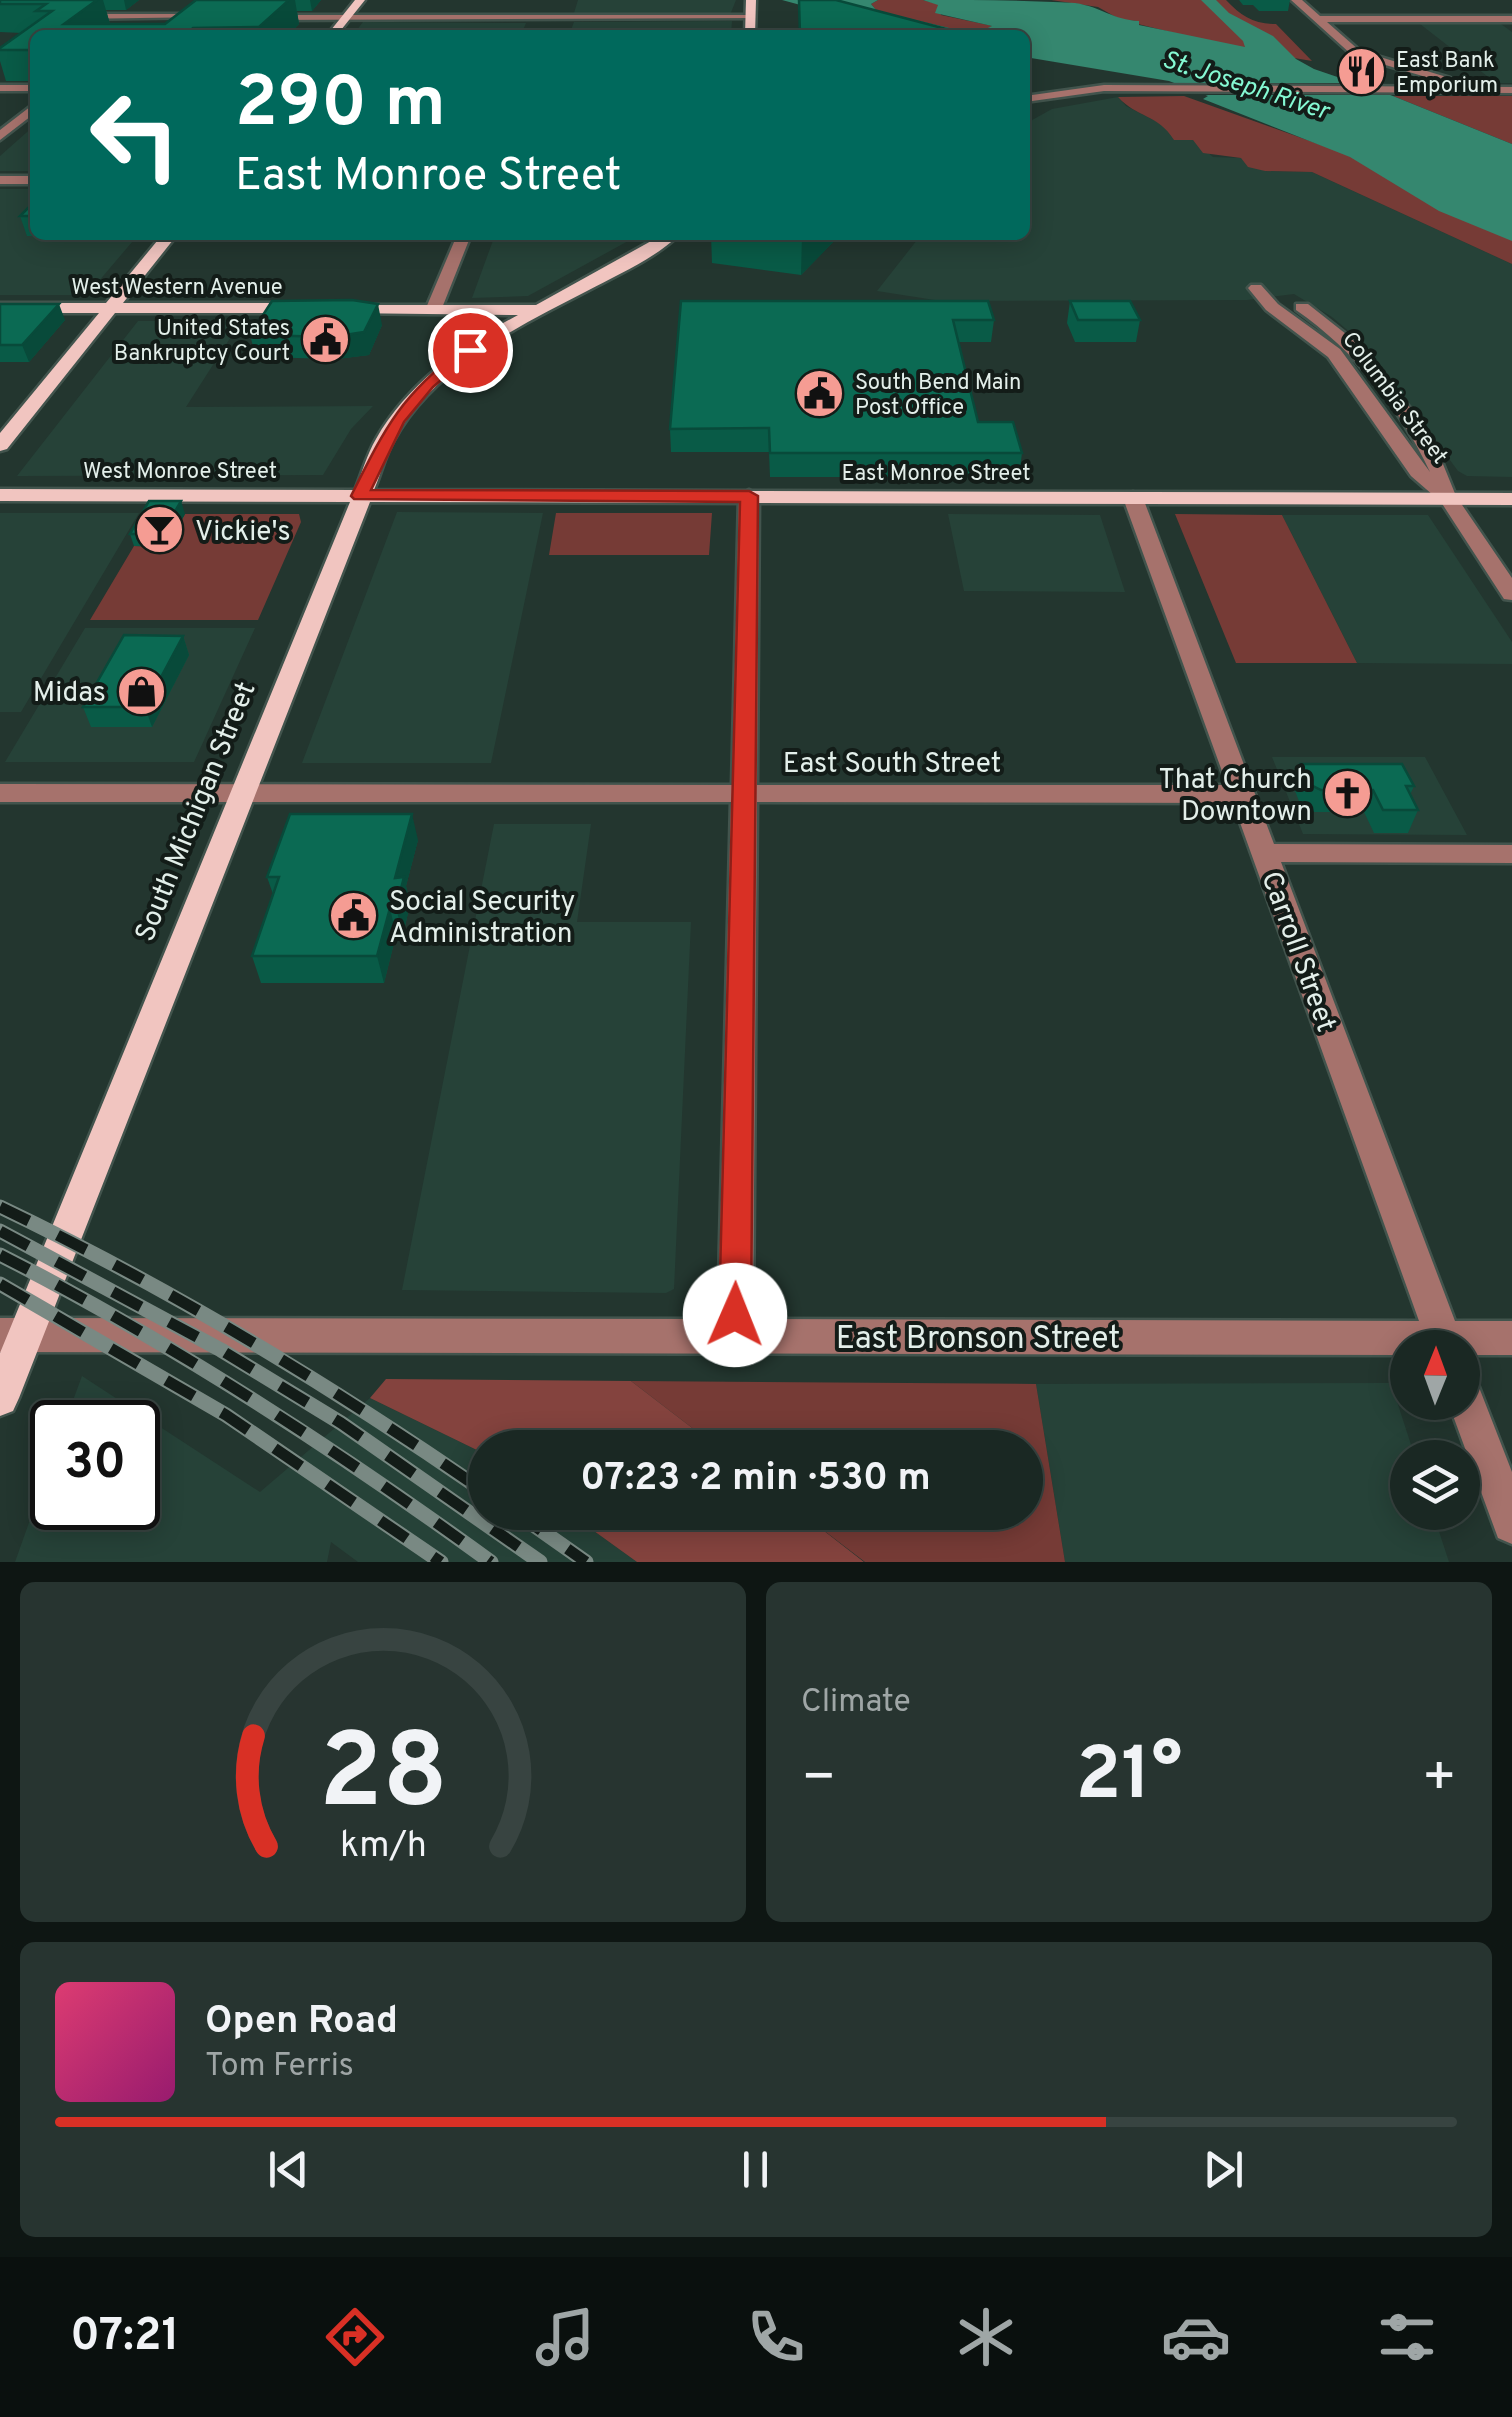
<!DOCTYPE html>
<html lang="en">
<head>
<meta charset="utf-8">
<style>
  :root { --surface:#1a2823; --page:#273430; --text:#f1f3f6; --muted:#9fa6a6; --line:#384441; --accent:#d93025 }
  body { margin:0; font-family:Overpass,sans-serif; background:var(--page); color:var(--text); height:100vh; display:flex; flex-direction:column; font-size:38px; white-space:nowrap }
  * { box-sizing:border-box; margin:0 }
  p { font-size:32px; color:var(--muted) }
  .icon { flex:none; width:55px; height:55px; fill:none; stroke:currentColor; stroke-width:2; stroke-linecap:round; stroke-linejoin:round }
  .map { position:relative; height:1562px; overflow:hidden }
  .drawer { display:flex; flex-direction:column; gap:20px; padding:20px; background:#0e1613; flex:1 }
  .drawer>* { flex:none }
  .banner { position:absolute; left:30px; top:30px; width:1000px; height:210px; border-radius:15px; box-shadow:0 5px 25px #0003,0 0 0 2px var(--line); background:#00695c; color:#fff; overflow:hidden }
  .needle { width:65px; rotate:1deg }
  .controls { position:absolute; left:1390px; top:1330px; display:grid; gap:20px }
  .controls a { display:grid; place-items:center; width:90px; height:90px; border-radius:50%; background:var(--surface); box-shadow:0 5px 25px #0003,0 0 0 2px var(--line); font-size:50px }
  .speed { position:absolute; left:30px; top:1400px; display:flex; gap:20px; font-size:50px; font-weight:700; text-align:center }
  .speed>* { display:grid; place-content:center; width:130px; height:130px; border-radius:50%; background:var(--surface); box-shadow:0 5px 25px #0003,0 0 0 2px var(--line); line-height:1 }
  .speed .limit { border:5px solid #111; border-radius:15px; background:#fff; color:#111 }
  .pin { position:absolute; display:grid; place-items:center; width:85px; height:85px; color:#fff; margin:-42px; border:5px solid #fff; border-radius:50%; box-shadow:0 2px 10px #0007 }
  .me { position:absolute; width:110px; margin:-55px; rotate:1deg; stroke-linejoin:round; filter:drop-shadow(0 0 8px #0008) }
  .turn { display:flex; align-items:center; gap:35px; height:210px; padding:0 40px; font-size:45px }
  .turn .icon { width:130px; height:130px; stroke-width:2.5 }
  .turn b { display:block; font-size:70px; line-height:85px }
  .big { font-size:75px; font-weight:700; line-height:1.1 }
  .drawer .widget { flex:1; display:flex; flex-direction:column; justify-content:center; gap:15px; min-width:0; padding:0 35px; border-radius:15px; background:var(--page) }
  .drawer .dial { align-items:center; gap:0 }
  .dial svg { height:260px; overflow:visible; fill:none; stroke:var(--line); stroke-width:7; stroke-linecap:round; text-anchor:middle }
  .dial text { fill:var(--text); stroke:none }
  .song { display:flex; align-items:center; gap:30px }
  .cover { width:120px; height:120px; border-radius:15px; background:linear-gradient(135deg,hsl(340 70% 55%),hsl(320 70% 35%)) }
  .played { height:10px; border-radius:5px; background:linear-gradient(90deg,var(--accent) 75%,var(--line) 75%) }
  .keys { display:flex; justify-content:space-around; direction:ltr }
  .heat { display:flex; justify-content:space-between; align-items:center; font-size:55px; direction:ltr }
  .drawer .tiles { flex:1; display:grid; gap:20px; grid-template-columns:1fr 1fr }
  .widget:last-child { grid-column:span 2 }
  .trip { position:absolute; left:468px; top:1430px; width:575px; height:100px; border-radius:50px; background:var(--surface); box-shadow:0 5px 25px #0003,0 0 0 2px var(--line); font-weight:700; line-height:100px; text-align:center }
  .tab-bar { display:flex; height:160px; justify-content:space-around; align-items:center; background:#0a100e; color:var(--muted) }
  .tab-bar .icon { width:70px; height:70px }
  .tab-bar .current { color:var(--accent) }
  .tab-bar b { font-size:45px; color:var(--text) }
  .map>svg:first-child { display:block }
  .built { fill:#264238 }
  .green { fill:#763b36 }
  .forest { fill:#84433e }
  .water { fill:#35876f }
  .pier { fill:#23362f }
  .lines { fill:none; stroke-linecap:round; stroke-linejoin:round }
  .minor-casing { stroke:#42544d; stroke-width:5 }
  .major-casing { stroke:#42544d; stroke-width:5 }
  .minor { fill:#a6726c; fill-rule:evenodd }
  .major { fill:#f1c5c0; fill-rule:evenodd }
  .rail-casing { stroke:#798983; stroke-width:15 }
  .rail { stroke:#131c18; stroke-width:11; stroke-dasharray:32; stroke-linecap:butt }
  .wall { fill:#095b47 }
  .shaded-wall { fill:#084a3a }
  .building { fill:#0b6a53; stroke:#084a3a; stroke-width:2.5 }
  .route { fill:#d93025; stroke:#8d1f18; stroke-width:2.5 }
  .labels { text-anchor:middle; stroke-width:8; stroke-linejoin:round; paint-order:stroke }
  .far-poi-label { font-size:22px; fill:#e3efea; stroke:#131c18; text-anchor:start }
  .far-street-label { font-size:22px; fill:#e3efea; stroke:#131c18 }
  .far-water-label { font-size:25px; font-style:italic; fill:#85f9d3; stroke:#131c18 }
  .poi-label { font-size:28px; fill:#e3efea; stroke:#131c18; text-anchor:start }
  .street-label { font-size:28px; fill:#e3efea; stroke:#131c18 }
  .near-street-label { font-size:32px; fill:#e3efea; stroke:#131c18 }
</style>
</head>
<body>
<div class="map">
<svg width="1512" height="1562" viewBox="0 0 1512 1562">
  <rect width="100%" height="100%" fill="#23362f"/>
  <!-- built -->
  <path class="built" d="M578 0H736L730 15 574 13Z
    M732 21 731 35H569L574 22Z
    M363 22 526 23 521 35H353Z
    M1420 24H1501L1512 32V83H1496Z
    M1118 97 1126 106 1193 140 1213 157 1241 158 1265 171 1312 172 1512 264V477L1467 476 1458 471 1365 345 1332 317 1294 294 1247 300 941 301 877 291 921 235H1025V124L1052 109Z
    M35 125V171H0V156Z
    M0 189H35V235H138L87 295H0Z
    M495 235H639L528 296 472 298Z
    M138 321H241L186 407 373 406 351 429 323 475 17 476Z
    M397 512 543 513 491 763H302Z
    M0 513H139L21 712H0Z
    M948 514 1100 515 1125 592 964 591Z
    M1282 515H1428L1512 642V664L1357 663Z
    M85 628H255L194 762H5Z
    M1272 757H1425L1467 835 1303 834Z
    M494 824H591L577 922H691L674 1289 666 1293 402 1290Z
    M82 1376 260 1492 370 1398 485 1454V1512L569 1513 637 1562H358L331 1542 327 1562H15L52 1458V1508H138V1422H65Z
    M1391 1383 1415 1457 1408 1458V1512L1433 1513 1449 1562H1065L1036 1384Z"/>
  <!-- green -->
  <path class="green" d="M878 0H923L938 4 941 15 993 26 975 34 877 11 871 4Z
    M1051 0H1226C1241 16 1254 24 1276 24L1312 61 1235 48 1138 24V21L1121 20 1098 7Z
    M1184 96 1352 156 1512 239V264L1312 172 1265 171 1248 167 1241 158 1203 153 1193 140H1174C1158 114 1137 118 1118 97Z
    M1393 96H1512V144Z
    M556 513H712L709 555H549Z
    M185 514H299L301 522 258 620H90L134 546 166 547Z
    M1175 514 1282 515 1357 663H1236Z
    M631 1381 1036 1384 1065 1562H865L801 1513 1025 1512V1448L717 1447Z"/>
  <!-- forest -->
  <path class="forest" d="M386 1379 631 1381 717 1447 485 1448V1454L370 1398Z
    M569 1513H801L864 1562H637Z"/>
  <!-- water -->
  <path class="water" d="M782 0H878L871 4 877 11 975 34 992 26 935 13 938 5 923 0C973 0 1026 0 1075 3 1102 7 1113 20 1139 21V25L1245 47 1243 41 1201 0H1216L1229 13 1273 36 1296 59 1314 69 1393 96 1512 144V241L1439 211 1350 157 1203 99 1208 96 1169 81 1025 57V35H911Z"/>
  <!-- pier -->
  <path class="pier" d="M1151 83H1374L1403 95H1191Z"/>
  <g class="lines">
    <defs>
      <path id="minor" d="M1291 0H1302L1320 16H1512V22H1327L1360 51 1450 78 1446 83 1352 55Z
        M75 14H205L210 17 71 19Z
        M265 15H750L755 18 261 20Z
        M0 85H35V91H0Z
        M1104 85 1512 87V93L1104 91 1025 102V96Z
        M35 103V113L0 140V130Z
        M0 176H35V184H0Z
        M457 235H471L442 308 428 311 426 308Z
        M1251 285H1261L1278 304 1340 349 1430 472C1400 408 1355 351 1296 310V304H1308L1351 338 1417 416 1436 447 1456 496 1512 578V600L1504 599 1441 502 1411 476 1328 357 1266 310 1248 288Z
        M749 490 759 496 757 785H1227L1123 498 1133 492 1143 498 1274 844 1512 845V863L1281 862 1455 1321H1512V1355H1462V1348H1408V1355L0 1352V1318L718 1319 731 802H0V784L732 785 739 496ZM757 802 1233 803 1419 1321 753 1319Z
        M1462 1372 1475 1377 1512 1472V1544L1498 1538 1448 1402H1462Z"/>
      <path id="major" d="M355 0H365L337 35H327Z
        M746 0H756L755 35H745Z
        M162 235H177L123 303H300L308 308 300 313H115L7 449 0 451V433L99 313H0V303H106Z
        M662 235H679C654 259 617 275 587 291 517 327 433 368 394 440 385 455 381 474 374 490L1512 493V505L370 502 19 1398 13 1411 0 1416V1353L350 502 0 501V489L355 490C362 473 367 454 376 439 407 384 465 343 518 315L345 313 337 308 339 305H536Z"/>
    </defs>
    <!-- minor casing -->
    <use href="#minor" class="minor-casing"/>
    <!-- major casing -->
    <use href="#major" class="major-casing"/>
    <!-- minor -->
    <use href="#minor" class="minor"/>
    <!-- major -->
    <use href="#major" class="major"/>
    <defs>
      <path id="rail" d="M0 1207C170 1288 330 1385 485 1492
        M0 1231 221 1350 341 1423 540 1562
        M0 1255C173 1343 334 1448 491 1562
        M0 1284 226 1415 441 1562
        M515 1512 586 1562"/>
    </defs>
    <!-- rail casing -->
    <use href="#rail" class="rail-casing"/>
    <!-- rail -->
    <use href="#rail" class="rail"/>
  </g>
  <!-- wall -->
  <path class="wall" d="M0 0H139L126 10H106L110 24H165L196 0H321L312 11H297L299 24 288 35H35V81H6L0 61V48L22 33 0 32Z
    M1239 0H1290L1288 11H1259L1253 5H1243Z
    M35 201V235H137L136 236H27L20 216Z
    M711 235H840L801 275 712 263Z
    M681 301 994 320 991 342H958L978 422 1022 453 1019 477H770L769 452H671L670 429Z
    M1070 301 1140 320 1136 342H1075L1067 323Z
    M0 304 65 320 29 362H0Z
    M382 325 369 355 337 359 256 357 250 335Z
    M185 514 166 547 134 546 130 534Z
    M183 636 189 655 152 727H91L83 707Z
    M1301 764 1414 786 1410 795 1418 810 1408 833H1374L1364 812H1313L1301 806 1293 786Z
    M418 840 406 886 410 904 403 935H396L384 983H261L252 956 273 894 267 877Z"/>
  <!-- shaded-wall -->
  <path class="shaded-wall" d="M97 0H103L110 24H64Z
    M124 0H139L126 10Z
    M289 0H295L299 24 288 35H260L259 27Z
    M310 0H321L312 11Z
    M802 235H840L801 275Z
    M59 304 65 320 29 362 22 345Z
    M378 304 382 325 369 355 337 359 332 337Z
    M181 501 185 514 166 547 162 534Z
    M183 636 189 655 152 727 145 707Z
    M412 814 418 840 406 886 410 904 403 935 396 908 395 878Z
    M390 908 396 935 384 983 377 956Z"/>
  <!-- building -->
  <path class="building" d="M0 0H97L64 24H165L196 0H289L259 27 193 28 185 35H35L34 50H0V48L52 11H36L46 4H0Z
    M799 0H836L969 35H800Z
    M35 201V216H20Z
    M352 300 378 304 364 332 332 337 250 335 272 301Z
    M681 301H988L994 320H953L978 422H1013L1022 453H770L769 428 670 429Z
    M1070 301H1130L1140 320H1078Z
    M0 304H59L22 345H0Z
    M149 501H181L162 534H130Z
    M124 635 183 636 145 707H83Z
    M1301 764H1402L1414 786H1406L1418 810H1383L1373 790H1321L1309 784Z
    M290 814H412L395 878 404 877 396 908H390L377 956H252L279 877H267Z"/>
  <!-- route -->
  <path class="route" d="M464 347 477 350 433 387 404 422 371 490 749 491 758 496 751 1315 747 1326 735 1331 724 1326 719 1315 740 502 354 499 351 496C387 424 400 397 464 347Z"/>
  <!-- icons -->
  <defs>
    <symbol id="restaurant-disc" viewBox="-11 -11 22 22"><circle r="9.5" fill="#f59c93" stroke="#131c18"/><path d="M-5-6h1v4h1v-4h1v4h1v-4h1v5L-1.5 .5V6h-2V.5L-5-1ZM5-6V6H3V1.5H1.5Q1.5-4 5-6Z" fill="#111"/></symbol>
    <symbol id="civic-disc" viewBox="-11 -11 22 22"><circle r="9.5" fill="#f59c93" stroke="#131c18"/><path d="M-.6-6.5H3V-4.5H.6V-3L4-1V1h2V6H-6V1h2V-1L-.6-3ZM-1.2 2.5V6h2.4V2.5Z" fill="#111"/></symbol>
    <symbol id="bar-disc" viewBox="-11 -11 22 22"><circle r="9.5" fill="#f59c93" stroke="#131c18"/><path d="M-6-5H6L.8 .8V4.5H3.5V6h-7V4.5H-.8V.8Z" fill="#111"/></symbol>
    <symbol id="shop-disc" viewBox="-11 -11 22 22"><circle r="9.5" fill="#f59c93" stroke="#131c18"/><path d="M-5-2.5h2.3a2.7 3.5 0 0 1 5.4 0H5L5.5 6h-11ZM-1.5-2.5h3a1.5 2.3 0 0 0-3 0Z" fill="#111"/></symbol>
    <symbol id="church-disc" viewBox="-11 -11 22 22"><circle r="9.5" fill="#f59c93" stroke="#131c18"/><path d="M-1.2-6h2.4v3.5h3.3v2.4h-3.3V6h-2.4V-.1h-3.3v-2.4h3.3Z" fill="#111"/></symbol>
  </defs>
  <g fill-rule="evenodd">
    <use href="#restaurant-disc" x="1334" y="44" width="55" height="55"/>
    <use href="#civic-disc" x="298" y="312" width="55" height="55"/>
    <use href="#civic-disc" x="792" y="366" width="55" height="55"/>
    <use href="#bar-disc" x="132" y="502" width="55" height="55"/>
    <use href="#shop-disc" x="114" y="664" width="55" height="55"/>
    <use href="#church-disc" x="1320" y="766" width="55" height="55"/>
    <use href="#civic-disc" x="326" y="888" width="55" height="55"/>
  </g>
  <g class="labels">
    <!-- far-poi labels -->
    <g class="far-poi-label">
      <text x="1396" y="67">East Bank<tspan x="1396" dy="25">Emporium</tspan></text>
      <text x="290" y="335" text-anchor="end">United States<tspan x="290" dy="25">Bankruptcy Court</tspan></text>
      <text x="855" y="389">South Bend Main<tspan x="855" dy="25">Post Office</tspan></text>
    </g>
    <!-- far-street labels -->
    <g class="far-street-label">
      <text x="177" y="294">West Western Avenue</text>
      <text transform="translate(1396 397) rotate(53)" y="8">Columbia Street</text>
      <text x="180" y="478">West Monroe Street</text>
      <text x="936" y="480">East Monroe Street</text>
    </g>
    <!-- far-water labels -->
    <g class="far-water-label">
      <text transform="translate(1246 84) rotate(18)" y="9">St. Joseph River</text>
    </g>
    <!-- poi labels -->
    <g class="poi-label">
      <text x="195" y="540">Vickie's</text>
      <text x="106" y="701" text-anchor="end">Midas</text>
      <text x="1312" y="788" text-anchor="end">That Church<tspan x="1312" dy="32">Downtown</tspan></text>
      <text x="389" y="910">Social Security<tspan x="389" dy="32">Administration</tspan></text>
    </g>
    <!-- street labels -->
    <g class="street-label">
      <text x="892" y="772">East South Street</text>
      <text transform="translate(194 811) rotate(-68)" y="10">South Michigan Street</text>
      <text transform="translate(1300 951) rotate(70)" y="10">Carroll Street</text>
    </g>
    <!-- near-street labels -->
    <g class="near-street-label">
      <text x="978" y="1348">East Bronson Street</text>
    </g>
  </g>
</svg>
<div class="controls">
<a><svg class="needle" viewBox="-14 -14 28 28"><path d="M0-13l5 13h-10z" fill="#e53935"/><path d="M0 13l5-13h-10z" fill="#9fa6a6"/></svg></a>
<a><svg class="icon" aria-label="layers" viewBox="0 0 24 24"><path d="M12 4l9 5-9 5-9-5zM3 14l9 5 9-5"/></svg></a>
</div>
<div class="speed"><div class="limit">30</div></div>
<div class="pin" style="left:470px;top:350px;background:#d93025"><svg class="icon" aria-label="arrive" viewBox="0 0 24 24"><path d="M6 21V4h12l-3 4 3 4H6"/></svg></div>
<svg class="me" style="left:735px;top:1315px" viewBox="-20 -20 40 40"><circle r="19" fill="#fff"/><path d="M0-13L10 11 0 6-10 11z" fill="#d93025"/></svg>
<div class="trip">07:23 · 2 min · 530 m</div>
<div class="banner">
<div class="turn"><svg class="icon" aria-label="left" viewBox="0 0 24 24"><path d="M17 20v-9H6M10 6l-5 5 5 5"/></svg><div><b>290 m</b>East Monroe Street</div></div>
</div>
</div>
<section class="drawer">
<div class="tiles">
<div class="widget dial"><svg viewBox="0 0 100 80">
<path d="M14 69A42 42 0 1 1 86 69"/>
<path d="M14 69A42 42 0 0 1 10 35" stroke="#d93025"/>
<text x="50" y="56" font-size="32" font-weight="700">28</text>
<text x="50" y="72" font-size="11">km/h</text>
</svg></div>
<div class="widget"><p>Climate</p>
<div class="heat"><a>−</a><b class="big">21°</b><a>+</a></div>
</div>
<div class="widget">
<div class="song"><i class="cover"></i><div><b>Open Road</b><p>Tom Ferris</p></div></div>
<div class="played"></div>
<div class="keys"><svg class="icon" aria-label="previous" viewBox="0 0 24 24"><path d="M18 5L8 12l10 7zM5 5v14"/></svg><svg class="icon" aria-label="pause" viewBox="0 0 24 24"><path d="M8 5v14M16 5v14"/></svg><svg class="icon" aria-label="next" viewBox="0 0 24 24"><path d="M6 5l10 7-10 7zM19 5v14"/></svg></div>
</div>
</div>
</section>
<nav class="tab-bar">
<b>07:21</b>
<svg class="icon current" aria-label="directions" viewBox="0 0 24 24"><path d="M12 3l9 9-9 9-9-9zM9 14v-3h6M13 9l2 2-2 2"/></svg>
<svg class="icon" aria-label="music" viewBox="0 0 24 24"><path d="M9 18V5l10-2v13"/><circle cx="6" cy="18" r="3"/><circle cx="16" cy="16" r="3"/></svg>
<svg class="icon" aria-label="phone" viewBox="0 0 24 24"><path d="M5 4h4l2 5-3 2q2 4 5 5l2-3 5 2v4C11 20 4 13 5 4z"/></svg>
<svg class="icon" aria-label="climate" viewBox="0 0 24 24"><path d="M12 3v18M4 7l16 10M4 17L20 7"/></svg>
<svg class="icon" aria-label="car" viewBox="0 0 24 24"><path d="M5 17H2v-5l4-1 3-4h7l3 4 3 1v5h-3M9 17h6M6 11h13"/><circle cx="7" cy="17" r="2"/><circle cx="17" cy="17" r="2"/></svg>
<svg class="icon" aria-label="filters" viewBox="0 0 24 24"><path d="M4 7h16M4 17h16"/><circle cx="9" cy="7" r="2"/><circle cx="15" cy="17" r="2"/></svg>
</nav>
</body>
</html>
